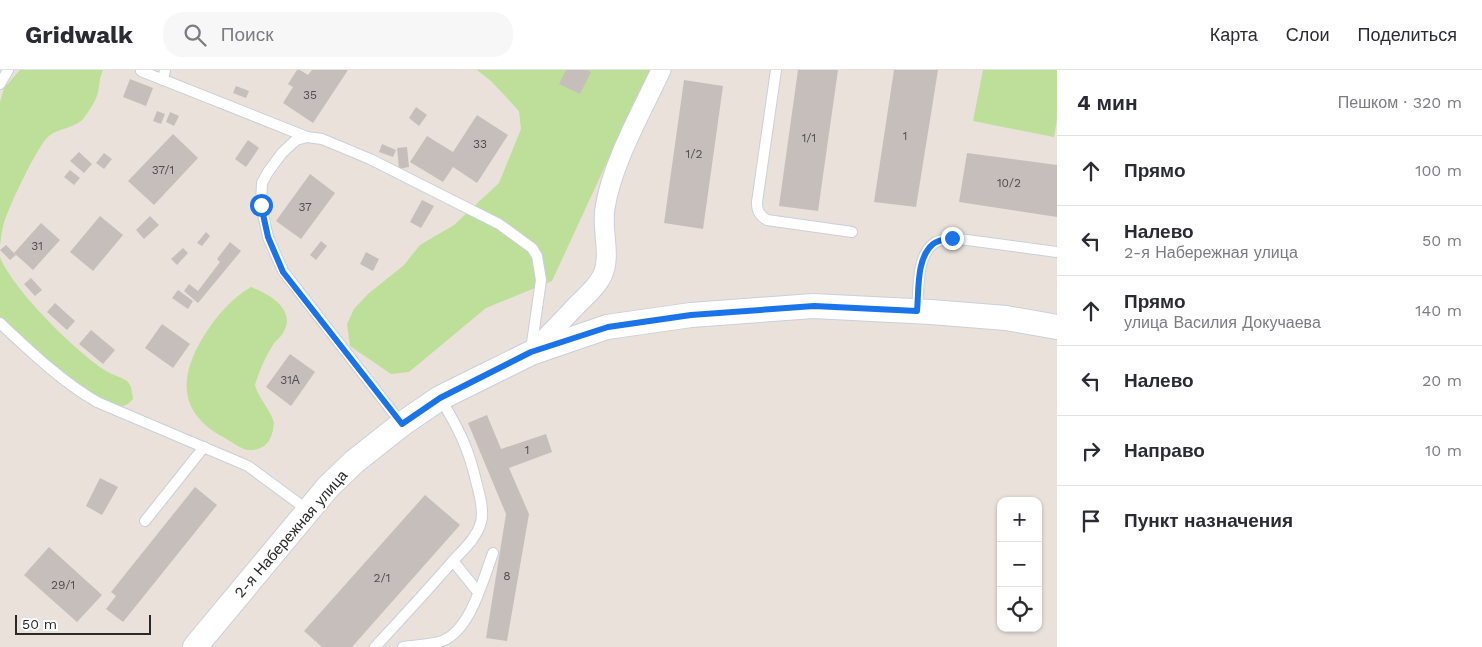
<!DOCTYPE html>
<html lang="ru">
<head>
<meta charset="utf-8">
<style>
  :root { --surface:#fff; --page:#f7f7f7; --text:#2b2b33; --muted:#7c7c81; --line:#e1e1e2 }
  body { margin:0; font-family:"Work Sans",sans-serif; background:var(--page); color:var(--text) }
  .controls { position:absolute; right:15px; bottom:15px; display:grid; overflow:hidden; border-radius:10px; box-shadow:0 1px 4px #0004 }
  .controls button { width:45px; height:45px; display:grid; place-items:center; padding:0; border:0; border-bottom:1px solid var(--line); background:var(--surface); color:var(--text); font:25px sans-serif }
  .scale { position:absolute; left:15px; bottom:12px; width:136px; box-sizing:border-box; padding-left:5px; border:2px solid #292929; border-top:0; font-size:14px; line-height:18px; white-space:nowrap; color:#292929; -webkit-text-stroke:4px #fff; paint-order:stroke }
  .stop { position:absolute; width:15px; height:15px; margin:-11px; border:4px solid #1a73e8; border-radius:50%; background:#fff }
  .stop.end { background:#1a73e8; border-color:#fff; box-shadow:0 1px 5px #0008 }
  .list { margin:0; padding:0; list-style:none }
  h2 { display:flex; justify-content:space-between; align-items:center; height:65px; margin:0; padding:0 20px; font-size:21px }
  h2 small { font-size:16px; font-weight:400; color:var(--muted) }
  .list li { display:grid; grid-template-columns:32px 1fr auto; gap:15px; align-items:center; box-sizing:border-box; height:70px; padding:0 20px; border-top:1px solid var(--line) }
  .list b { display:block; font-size:19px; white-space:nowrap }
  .list p { margin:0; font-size:16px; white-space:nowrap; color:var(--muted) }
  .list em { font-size:16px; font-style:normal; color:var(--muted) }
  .icon { flex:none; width:28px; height:28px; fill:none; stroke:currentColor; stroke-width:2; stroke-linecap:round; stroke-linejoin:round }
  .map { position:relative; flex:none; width:1057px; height:577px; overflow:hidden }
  header { display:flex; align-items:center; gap:30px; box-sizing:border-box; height:70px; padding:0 25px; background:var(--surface); border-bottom:1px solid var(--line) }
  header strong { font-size:24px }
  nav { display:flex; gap:28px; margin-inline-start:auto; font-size:18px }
  .search { width:350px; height:45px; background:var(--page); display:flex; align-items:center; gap:12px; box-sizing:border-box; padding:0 18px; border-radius:20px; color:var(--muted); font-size:19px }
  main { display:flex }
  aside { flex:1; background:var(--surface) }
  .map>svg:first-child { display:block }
  .green { fill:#bedf9a }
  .building { fill:#c6bebb }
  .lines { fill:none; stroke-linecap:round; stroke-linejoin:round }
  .service-casing { stroke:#c9d0da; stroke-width:12 }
  .minor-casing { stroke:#c9d0da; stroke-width:21 }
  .tertiary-casing { stroke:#c9d0da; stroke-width:26 }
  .service { stroke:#fff; stroke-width:10 }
  .minor { stroke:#fff; stroke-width:19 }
  .tertiary { stroke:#fff; stroke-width:24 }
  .route { stroke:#1a73e8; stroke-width:6 }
  .labels { text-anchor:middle; stroke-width:4; stroke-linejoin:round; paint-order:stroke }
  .number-label { font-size:12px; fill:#504e4e }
  .street-label { font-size:15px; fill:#292929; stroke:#fff }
</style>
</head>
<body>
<header>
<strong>Gridwalk</strong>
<div class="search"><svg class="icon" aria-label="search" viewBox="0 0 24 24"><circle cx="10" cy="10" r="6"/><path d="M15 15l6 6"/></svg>Поиск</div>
<nav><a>Карта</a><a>Слои</a><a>Поделиться</a></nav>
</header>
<main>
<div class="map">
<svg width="1057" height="577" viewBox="0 0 1057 577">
  <rect width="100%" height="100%" fill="#eae1db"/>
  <g class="green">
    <path d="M20 0H103C99 9 100 13 98 22 96 31 89 41 83 49 75 58 59 58 49 66 38 74 6 142 3 157 1 164 1 170 0 176V32L4 18Z"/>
    <polygon points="477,0 653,0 607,92 552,211 486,238 409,302 391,304 350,276 347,254 354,239 368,224 404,195 420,175 454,155 499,113 521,59 519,41 491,11"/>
    <polygon points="983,0 1057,0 1057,50 1054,67 973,51"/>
    <path d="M0 187C13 220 76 282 106 301 113 305 121 307 127 311 132 316 132 322 133 329 130 332 128 335 123 336 97 340 24 270 3 252L0 248Z"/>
    <path d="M251 217C270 224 297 240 283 263 280 268 275 271 273 275 265 287 259 302 255 315 258 328 271 340 274 353 274 354 273 358 273 360 270 373 264 380 249 380 242 380 232 372 225 368 181 345 177 311 202 269 215 248 229 230 251 217Z"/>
  </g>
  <g class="building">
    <polygon points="297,0 300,0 308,5 312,0 348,0 313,53 283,33 293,17 288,14"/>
    <polygon points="566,0 587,0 591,2 580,24 559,14"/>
    <polygon points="798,0 838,0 818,141 779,136"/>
    <polygon points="894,0 938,0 916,137 874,132"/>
    <polygon points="130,9 153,18 146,36 123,27"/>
    <polygon points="684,10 723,16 703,159 664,153"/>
    <polygon points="236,16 249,21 246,28 233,23"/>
    <polygon points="416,37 427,45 419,56 409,48"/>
    <polygon points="157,41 165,44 161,54 153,51"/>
    <polygon points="170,42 179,46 174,56 166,52"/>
    <polygon points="477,45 508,65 477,113 453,97 443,112 410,92 427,66 453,82"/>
    <polygon points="173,64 198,88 154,135 128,111"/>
    <polygon points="248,70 259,78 246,97 235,89"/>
    <polygon points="382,74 396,80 393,87 379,82"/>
    <polygon points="407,77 409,97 399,99 397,78"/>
    <polygon points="79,82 92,94 84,103 70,91"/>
    <polygon points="104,83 112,89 104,99 96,93"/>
    <polygon points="967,83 1057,95 1057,147 959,132"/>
    <polygon points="70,100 80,108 74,115 64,107"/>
    <polygon points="310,104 335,123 301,169 276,151"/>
    <polygon points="422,130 434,136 421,158 410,152"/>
    <polygon points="100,146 123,165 93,201 70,182"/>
    <polygon points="150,146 159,155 144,169 136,160"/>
    <polygon points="41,153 60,170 33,200 14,183"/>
    <polygon points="206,162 210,166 202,176 197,173"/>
    <polygon points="321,171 327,176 316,190 310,185"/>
    <polygon points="230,172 241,181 198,233 184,221 189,214 198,221 220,192 217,189"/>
    <polygon points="6,175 16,185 10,190 0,180"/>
    <polygon points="183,178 188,183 177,195 171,189"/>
    <polygon points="366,182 379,189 373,201 360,194"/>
    <polygon points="31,208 42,220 35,226 24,214"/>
    <polygon points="178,220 193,231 188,239 172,228"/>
    <polygon points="55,233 75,251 67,260 47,242"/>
    <polygon points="162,254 190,274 173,298 145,278"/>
    <polygon points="91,260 115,280 103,294 79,274"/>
    <polygon points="290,284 315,302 291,336 266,317"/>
    <polygon points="487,345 501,379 546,364 552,382 509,398 529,444 507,571 486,568 506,444 468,353"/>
    <polygon points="100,408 118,417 102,445 86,436"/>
    <polygon points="195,417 217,435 123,552 106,539 116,526 111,522"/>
    <polygon points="425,425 460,455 352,577 322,577 304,561"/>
    <polygon points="49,477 102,525 77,552 24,505"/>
  </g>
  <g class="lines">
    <defs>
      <g id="service">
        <path d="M776 0 757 132C757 141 759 145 767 150L852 162"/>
        <polyline points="141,1 307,67"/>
        <polyline points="163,10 165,0"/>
        <polyline points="0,14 8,0"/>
        <path d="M917 241C919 221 916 188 933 174 938 170 946 169 952 168L1057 182"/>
        <path d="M0 253C31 282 61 311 97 332L248 396 309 441"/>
        <polyline points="402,354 283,201 268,167 261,135 262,113 268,102 282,83 296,70 307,67 322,69 370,89 499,154 532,178 537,186 541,210 531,280"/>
        <polyline points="145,451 204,377"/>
        <polyline points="453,491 478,522"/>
        <path d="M375 577C401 549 427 521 452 492 462 481 477 468 481 452 484 441 480 426 477 415 469 379 459 359 440 328"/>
        <path d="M403 577C416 575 430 575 442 571 470 561 483 510 493 483"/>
      </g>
      <path id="minor" d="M532 282C547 266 562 251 577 235 586 226 597 217 602 206 612 187 601 159 605 138 612 93 642 41 661 0"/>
      <polyline id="tertiary" points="195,577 328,417 354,392 402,354 440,328 531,283 607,257 691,245 813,236 931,242 1006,248 1057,257"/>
    </defs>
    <use href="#service" class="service-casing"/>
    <use href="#minor" class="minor-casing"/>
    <use href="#tertiary" class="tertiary-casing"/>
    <use href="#service" class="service"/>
    <use href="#minor" class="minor"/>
    <use href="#tertiary" class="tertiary"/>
  </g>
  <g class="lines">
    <path class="route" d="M261 135 268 167 283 202 402 354 440 328 531 282 608 257 691 245 814 236 917 241C919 221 916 188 933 174 938 170 946 169 952 168"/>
  </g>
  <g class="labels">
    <g class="number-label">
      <text x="310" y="29">35</text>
      <text x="905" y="70">1</text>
      <text x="809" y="72">1/1</text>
      <text x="480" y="78">33</text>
      <text x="694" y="88">1/2</text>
      <text x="163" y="104">37/1</text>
      <text x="1009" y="117">10/2</text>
      <text x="305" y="141">37</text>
      <text x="37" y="180">31</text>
      <text x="290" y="314">31А</text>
      <text x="527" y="384">1</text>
      <text x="507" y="510">8</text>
      <text x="382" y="512">2/1</text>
      <text x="63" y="519">29/1</text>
    </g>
    <g class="street-label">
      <text transform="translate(291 464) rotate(-49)" y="5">2-я Набережная улица</text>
    </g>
  </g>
</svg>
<div class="controls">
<button>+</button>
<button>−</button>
<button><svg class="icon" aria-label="locate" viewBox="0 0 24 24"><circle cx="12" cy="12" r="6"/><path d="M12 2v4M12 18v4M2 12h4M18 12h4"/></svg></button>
</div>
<div class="scale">50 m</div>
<div class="stop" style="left:261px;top:135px"></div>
<div class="stop end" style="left:952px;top:168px"></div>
</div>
<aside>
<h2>4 мин<small>Пешком · 320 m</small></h2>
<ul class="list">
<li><svg class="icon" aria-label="ahead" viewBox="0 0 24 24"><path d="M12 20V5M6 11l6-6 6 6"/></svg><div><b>Прямо</b></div><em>100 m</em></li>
<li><svg class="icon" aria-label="left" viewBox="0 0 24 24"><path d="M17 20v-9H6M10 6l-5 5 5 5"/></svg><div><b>Налево</b><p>2-я Набережная улица</p></div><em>50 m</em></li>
<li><svg class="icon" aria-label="ahead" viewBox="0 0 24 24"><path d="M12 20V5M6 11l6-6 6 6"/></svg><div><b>Прямо</b><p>улица Василия Докучаева</p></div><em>140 m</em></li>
<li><svg class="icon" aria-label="left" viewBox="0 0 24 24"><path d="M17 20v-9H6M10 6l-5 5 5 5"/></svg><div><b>Налево</b></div><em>20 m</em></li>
<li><svg class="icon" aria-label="right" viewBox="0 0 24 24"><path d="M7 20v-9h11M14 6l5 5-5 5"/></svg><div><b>Направо</b></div><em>10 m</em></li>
<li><svg class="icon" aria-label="arrive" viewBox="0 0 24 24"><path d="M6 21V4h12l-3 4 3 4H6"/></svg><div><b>Пункт назначения</b></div></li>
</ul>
</aside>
</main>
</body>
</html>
